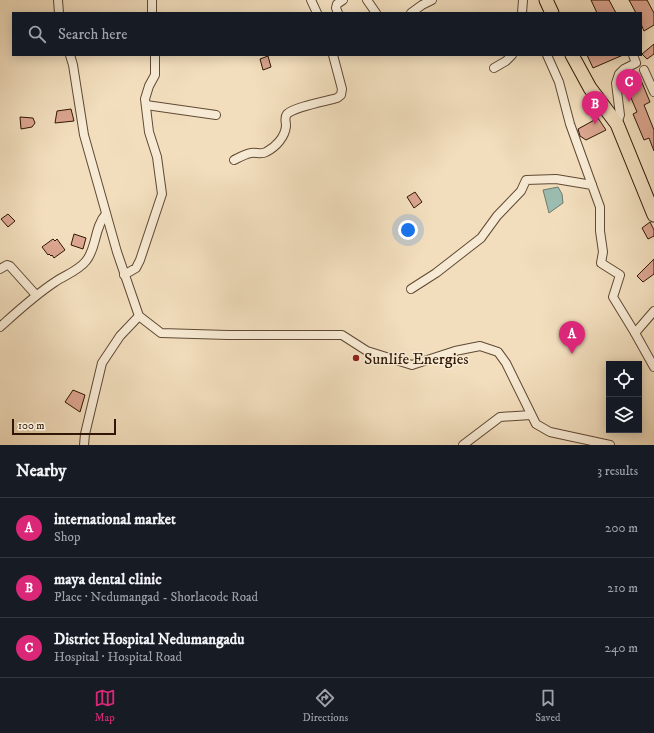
<!DOCTYPE html>
<html lang="en">
<head>
<meta charset="utf-8">
<style>
  :root { --surface:#171b24; --page:#20242c; --text:#f1f3f6; --muted:#9ea1a6; --line:#363941; --accent:#db2777 }
  body { margin:0; font-family:"IM FELL DW Pica",serif; background:var(--page); color:var(--text) }
  .controls { position:absolute; right:12px; bottom:12px; display:grid; overflow:hidden; border-radius:0px; box-shadow:0 2px 10px #0003 }
  .controls button { width:36px; height:36px; display:grid; place-items:center; padding:0; border:0; border-bottom:1px solid var(--line); background:var(--surface); color:var(--text); font:20px sans-serif }
  .scale { position:absolute; left:12px; bottom:10px; width:104px; box-sizing:border-box; padding-left:4px; border:2px solid #301705; border-top:0; font-size:11px; line-height:14px; white-space:nowrap; color:#301705; -webkit-text-stroke:3px #f7ead4; paint-order:stroke }
  .you { position:absolute; left:408px; top:230px; width:14px; height:14px; margin:-10px; border:3px solid #fff; border-radius:50%; background:#1a73e8; box-shadow:0 0 0 6px #1a73e833 }
  .badge { display:grid; place-items:center; width:26px; height:26px; border-radius:50%; background:var(--accent); color:#fff; font-size:13px; font-weight:700 }
  .pin { position:absolute; translate:-50% -33px; filter:drop-shadow(0 1px 2px #0008) }
  .pin::after { content:''; position:absolute; top:21px; width:14px; height:12px; background:inherit; clip-path:polygon(0 0,100% 0,50% 100%) }
  .list { margin:0; padding:0; list-style:none }
  h2 { display:flex; justify-content:space-between; align-items:center; height:52px; margin:0; padding:0 16px; font-size:17px }
  h2 small { font-size:13px; font-weight:400; color:var(--muted) }
  .list li { display:grid; grid-template-columns:26px 1fr auto; gap:12px; align-items:center; box-sizing:border-box; height:60px; padding:0 16px; border-top:1px solid var(--line) }
  .list b { display:block; font-size:15px; white-space:nowrap }
  .list p { margin:0; font-size:13px; white-space:nowrap; color:var(--muted) }
  .list em { font-size:13px; font-style:normal; color:var(--muted) }
  .icon { flex:none; width:22px; height:22px; fill:none; stroke:currentColor; stroke-width:2; stroke-linecap:round; stroke-linejoin:round }
  .map { position:relative; flex:none; width:654px; height:445px; overflow:hidden }
  .search { position:absolute; background:var(--surface); box-shadow:0 2px 10px #0003; left:12px; right:12px; top:12px; height:44px; display:flex; align-items:center; gap:10px; box-sizing:border-box; padding:0 14px; border-radius:0px; color:var(--muted); font-size:15px }
  .sheet { height:232px; background:var(--surface) }
  nav { display:flex; justify-content:space-around; align-items:center; box-sizing:border-box; height:56px; border-top:1px solid var(--line); background:var(--surface); font-size:11px; color:var(--muted) }
  nav a { display:grid; justify-items:center; gap:2px }
  nav .on { color:var(--accent) }
  .map>svg:first-child { display:block }
  .water { fill:#9bbcb0; stroke:#707a6c }
  .building { fill:#dba58f; stroke:#301705 }
  .lines { fill:none; stroke-linecap:round; stroke-linejoin:round }
  .minor-casing { stroke:#604933; stroke-width:10 }
  .primary-casing { stroke:#301705; stroke-width:15 }
  .minor { stroke:#f7ead4; stroke-width:8 }
  .primary { stroke:#f2debd; stroke-width:13 }
  .poi-dot { fill:#8f2418; stroke:#f7ead4; stroke-width:1.5 }
  .labels { text-anchor:middle; stroke-width:3; stroke-linejoin:round; paint-order:stroke }
  .poi-label { font-size:16px; fill:#301705; stroke:#f7ead4; text-anchor:start }
</style>
</head>
<body>
<div class="map">
<svg width="654" height="445" viewBox="0 0 654 445">
  <rect width="100%" height="100%" fill="#f2debd"/>
  <filter id="stains"><feTurbulence type="fractalNoise" baseFrequency=".005" numOctaves="4"/><feColorMatrix values="0 0 0 0 .2 0 0 0 0 .09 0 0 0 0 .02 0 0 0 .5 -.17"/></filter>
  <radialGradient id="worn" r=".72"><stop offset=".6" stop-color="#630" stop-opacity="0"/><stop offset="1" stop-color="#630" stop-opacity=".3"/></radialGradient>
  <polygon class="water" points="558,187 562,194 563,203 549,213 543,190"/>
  <g class="building">
    <polygon points="591,0 609,0 616,13 597,13"/>
    <polygon points="629,0 647,0 654,13 654,25 644,31 641,24 641,13 636,13"/>
    <polygon points="654,44 654,54 647,59 642,54"/>
    <polygon points="587,55 623,55 593,68"/>
    <polygon points="268,56 271,67 263,70 260,59"/>
    <polygon points="638,73 650,102 644,105 654,130 654,151 649,138 644,140 633,114 637,112 623,79"/>
    <polygon points="71,109 74,121 55,123 57,111"/>
    <polygon points="20,117 33,118 35,123 32,127 21,129"/>
    <polygon points="598,118 606,130 586,140 580,136 578,129"/>
    <polygon points="415,192 422,202 414,208 407,197"/>
    <polygon points="8,214 15,221 8,227 1,219"/>
    <polygon points="650,222 654,230 654,236 648,239 642,228"/>
    <polygon points="74,234 86,238 83,249 71,245"/>
    <polygon points="53,239 55,241 57,239 65,250 54,258 52,255 51,256 49,254 48,255 42,247"/>
    <polygon points="654,259 654,274 643,282 637,276"/>
    <polygon points="73,390 85,395 80,412 65,402"/>
  </g>
  <g class="lines">
    <defs>
      <g id="minor">
        <polyline points="58,0 59,13"/>
        <polyline points="152,0 152,13"/>
        <polyline points="311,0 317,13"/>
        <polyline points="367,0 376,13"/>
        <polyline points="338,13 336,8 337,4 343,0"/>
        <polyline points="411,13 422,5 432,0"/>
        <polyline points="522,13 523,0"/>
        <polyline points="70,55 73,65 84,135 117,252 139,316 161,333 228,335 342,335 367,351 412,365 455,351 480,346 498,352 506,363 536,424 550,432 610,445"/>
        <polyline points="547,55 559,82 570,124 592,185"/>
        <polyline points="494,68 506,61 512,55"/>
        <polyline points="644,70 654,92"/>
        <polyline points="146,105 216,115"/>
        <polyline points="617,124 620,115 616,83 619,74 624,69 636,63 633,55"/>
        <path d="M234 160C240 157 245 154 251 153 256 152 261 155 266 152 276 147 285 137 286 126 286 121 284 118 287 114 294 107 327 101 337 98L341 95 342 89 333 55"/>
        <polyline points="0,269 7,265 10,266 36,295"/>
        <polyline points="124,275 136,268 140,260 162,194 157,157 149,132 145,99 149,86 155,75 155,55"/>
        <polyline points="411,289 436,273 481,238 497,216 521,191 526,180 556,179 592,185 600,207 600,231 603,252 601,263 620,275 613,297 635,333"/>
        <polyline points="654,311 635,333 654,367"/>
        <path d="M0 327C18 311 35 295 55 282 65 275 78 271 86 261 97 248 94 227 106 214"/>
        <polyline points="84,445 85,434 102,363 120,336 139,316"/>
        <polyline points="463,445 500,417 531,415"/>
      </g>
      <g id="primary">
        <polyline points="546,0 552,13"/>
        <polyline points="572,55 590,88 617,124 654,215"/>
      </g>
    </defs>
    <use href="#minor" class="minor-casing"/>
    <use href="#primary" class="primary-casing"/>
    <use href="#minor" class="minor"/>
    <use href="#primary" class="primary"/>
  </g>
  <circle class="poi-dot" cx="356" cy="358" r="4"/>
  <g class="labels">
    <g class="poi-label">
      <text x="364" y="364">Sunlife Energies</text>
    </g>
  </g>
  <rect width="100%" height="100%" filter="url(#stains)"/>
  <rect width="100%" height="100%" fill="url(#worn)"/>
</svg>
<div class="controls">
<button><svg class="icon" aria-label="locate" viewBox="0 0 24 24"><circle cx="12" cy="12" r="6"/><path d="M12 2v4M12 18v4M2 12h4M18 12h4"/></svg></button>
<button><svg class="icon" aria-label="layers" viewBox="0 0 24 24"><path d="M12 4l9 5-9 5-9-5zM3 14l9 5 9-5"/></svg></button>
</div>
<div class="scale">100 m</div>
<div class="you"></div>
<div class="pin badge" style="left:572px;top:354px">A</div>
<div class="pin badge" style="left:595px;top:124px">B</div>
<div class="pin badge" style="left:629px;top:102px">C</div>
<div class="search"><svg class="icon" aria-label="search" viewBox="0 0 24 24"><circle cx="10" cy="10" r="6"/><path d="M15 15l6 6"/></svg>Search here</div>
</div>
<section class="sheet">
<h2>Nearby<small>3 results</small></h2>
<ul class="list">
<li><span class="badge">A</span><div><b>international market</b><p>Shop</p></div><em>200 m</em></li>
<li><span class="badge">B</span><div><b>maya dental clinic</b><p>Place · Nedumangad - Shorlacode Road</p></div><em>210 m</em></li>
<li><span class="badge">C</span><div><b>District Hospital Nedumangadu</b><p>Hospital · Hospital Road</p></div><em>240 m</em></li>
</ul>
</section>
<nav>
<a class="on"><svg class="icon" aria-label="map" viewBox="0 0 24 24"><path d="M3 6l6-2 6 2 6-2v14l-6 2-6-2-6 2zM9 4v14M15 6v14"/></svg>Map</a>
<a><svg class="icon" aria-label="directions" viewBox="0 0 24 24"><path d="M12 3l9 9-9 9-9-9zM9 14v-3h6M13 9l2 2-2 2"/></svg>Directions</a>
<a><svg class="icon" aria-label="saved" viewBox="0 0 24 24"><path d="M7 4h10v16l-5-4-5 4z"/></svg>Saved</a>
</nav>
</body>
</html>
